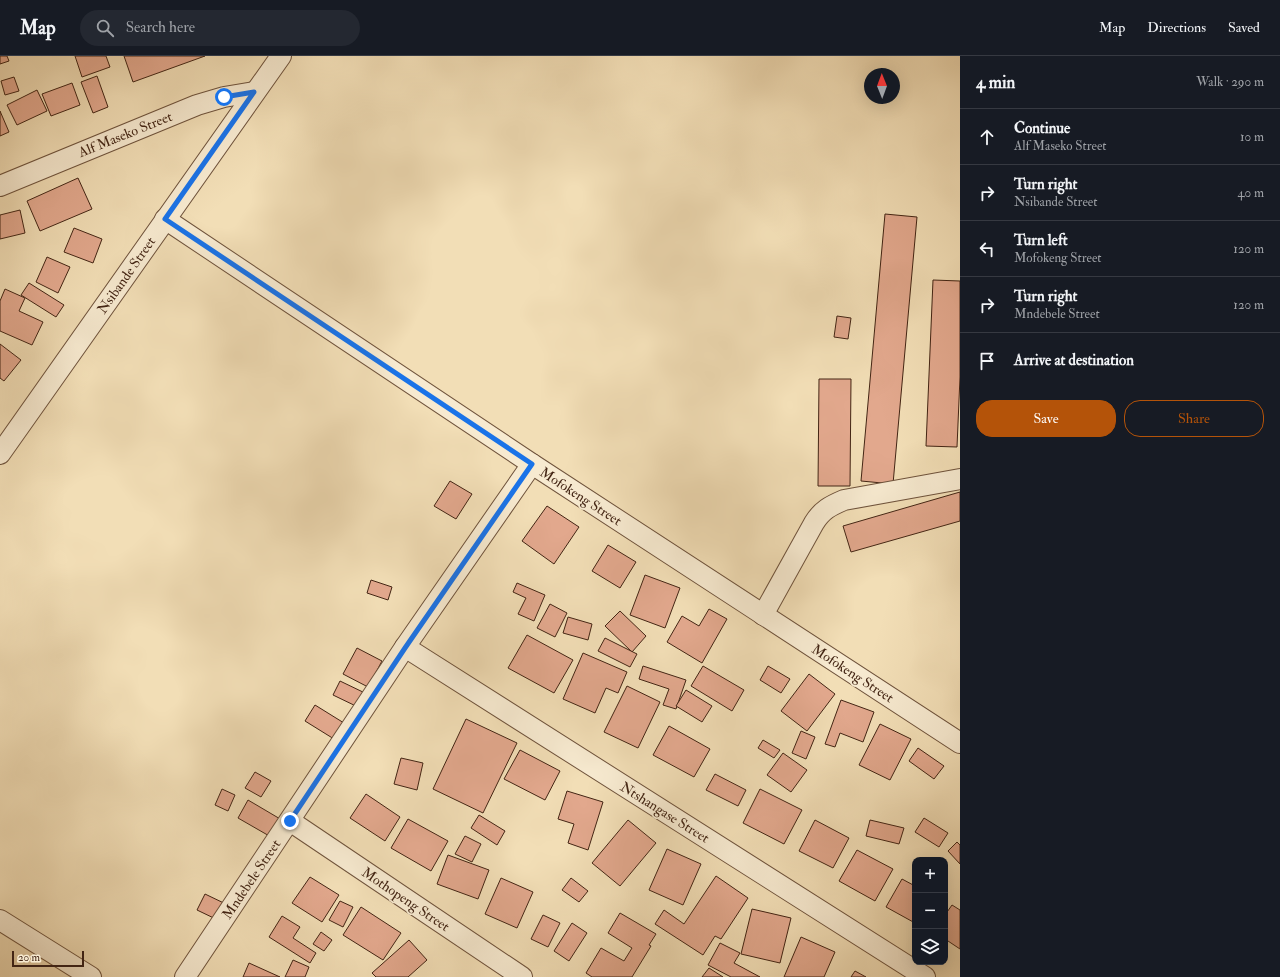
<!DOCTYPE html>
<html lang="en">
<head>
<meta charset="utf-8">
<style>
  :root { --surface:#171b24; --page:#242831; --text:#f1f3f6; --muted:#9ea1a6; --line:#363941; --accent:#b45309 }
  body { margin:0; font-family:"IM FELL Double Pica",serif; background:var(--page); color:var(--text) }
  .controls { position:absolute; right:12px; bottom:12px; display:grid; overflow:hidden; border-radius:8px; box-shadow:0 4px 16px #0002 }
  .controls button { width:36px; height:36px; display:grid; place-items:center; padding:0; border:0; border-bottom:1px solid var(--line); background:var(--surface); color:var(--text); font:20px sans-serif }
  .compass { position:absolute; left:864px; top:12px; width:36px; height:36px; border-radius:50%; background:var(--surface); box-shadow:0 4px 16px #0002; rotate:359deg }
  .scale { position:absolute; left:12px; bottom:10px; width:72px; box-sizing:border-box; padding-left:4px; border:2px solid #432514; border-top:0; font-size:11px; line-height:14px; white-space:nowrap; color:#432514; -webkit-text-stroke:3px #f7ead0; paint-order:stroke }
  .stop { position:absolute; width:12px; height:12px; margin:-9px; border:3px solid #1a73e8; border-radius:50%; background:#fff }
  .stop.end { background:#1a73e8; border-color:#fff; box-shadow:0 1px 4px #0008 }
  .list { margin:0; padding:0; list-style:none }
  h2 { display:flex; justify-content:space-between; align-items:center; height:52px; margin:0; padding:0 16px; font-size:17px }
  h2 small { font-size:13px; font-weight:400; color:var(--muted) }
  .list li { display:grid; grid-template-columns:26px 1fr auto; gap:12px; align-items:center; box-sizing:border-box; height:56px; padding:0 16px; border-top:1px solid var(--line) }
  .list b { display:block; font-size:15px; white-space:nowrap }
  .list p { margin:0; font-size:13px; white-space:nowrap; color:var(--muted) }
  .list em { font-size:13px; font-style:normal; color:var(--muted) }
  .actions { display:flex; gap:8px; padding:12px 16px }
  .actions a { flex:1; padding:9px 0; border:1px solid var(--accent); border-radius:16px; text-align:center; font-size:14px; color:var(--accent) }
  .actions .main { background:var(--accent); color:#fff }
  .icon { flex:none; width:22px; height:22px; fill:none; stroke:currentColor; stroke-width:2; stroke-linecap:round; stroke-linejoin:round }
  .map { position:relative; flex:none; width:960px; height:921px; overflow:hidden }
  header { display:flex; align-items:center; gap:24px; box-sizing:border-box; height:56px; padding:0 20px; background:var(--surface); border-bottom:1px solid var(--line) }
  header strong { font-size:19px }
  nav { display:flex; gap:22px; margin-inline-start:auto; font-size:14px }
  .search { width:280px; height:36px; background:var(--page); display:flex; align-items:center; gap:10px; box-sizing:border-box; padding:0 14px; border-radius:22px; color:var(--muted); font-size:15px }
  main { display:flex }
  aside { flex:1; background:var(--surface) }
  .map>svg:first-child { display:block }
  .building { fill:#e2a88d; stroke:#432514 }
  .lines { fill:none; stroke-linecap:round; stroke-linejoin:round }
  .street-casing { stroke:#6f533c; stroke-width:22 }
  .street { stroke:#f7ead0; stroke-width:20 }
  .route { stroke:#1a73e8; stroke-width:5 }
  .labels { text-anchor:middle; stroke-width:3.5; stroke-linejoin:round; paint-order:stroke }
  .street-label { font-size:14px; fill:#432514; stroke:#f7ead0 }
</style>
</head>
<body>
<header>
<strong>Map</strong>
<div class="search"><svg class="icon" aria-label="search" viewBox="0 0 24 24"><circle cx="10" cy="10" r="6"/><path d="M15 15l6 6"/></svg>Search here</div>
<nav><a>Map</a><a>Directions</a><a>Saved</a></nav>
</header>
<main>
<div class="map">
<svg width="960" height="921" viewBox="0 0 960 921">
  <rect width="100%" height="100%" fill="#f2deb6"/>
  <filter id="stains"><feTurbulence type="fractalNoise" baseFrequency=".005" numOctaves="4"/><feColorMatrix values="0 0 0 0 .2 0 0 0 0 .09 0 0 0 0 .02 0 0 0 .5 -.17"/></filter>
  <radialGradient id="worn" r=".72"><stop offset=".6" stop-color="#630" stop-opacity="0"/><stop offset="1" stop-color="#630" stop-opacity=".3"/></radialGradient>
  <g class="building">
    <polygon points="0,0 7,0 9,5 0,8"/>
    <polygon points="75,0 106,0 110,11 82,21"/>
    <polygon points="124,0 205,0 133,26"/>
    <polygon points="97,20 108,51 93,57 81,26"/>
    <polygon points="14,21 19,35 5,39 1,25"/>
    <polygon points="72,27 80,49 51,60 42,38"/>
    <polygon points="37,34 47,55 17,69 7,49"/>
    <polygon points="0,55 9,76 0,80"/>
    <polygon points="78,122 92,153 40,175 27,145"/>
    <polygon points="20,154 25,177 0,183 0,159"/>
    <polygon points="885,158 917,161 893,428 861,425"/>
    <polygon points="74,172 102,183 93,207 64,196"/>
    <polygon points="47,201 70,211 58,237 36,226"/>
    <polygon points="933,224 960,225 960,321 957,391 926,390"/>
    <polygon points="29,227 64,249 56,261 21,239"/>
    <polygon points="5,233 25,242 19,255 43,266 32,289 0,275 0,245"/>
    <polygon points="837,260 851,262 848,283 834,281"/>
    <polygon points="0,288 21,304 4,325 0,322"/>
    <polygon points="819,323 851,323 850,430 818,430"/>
    <polygon points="450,425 472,438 456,463 434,450"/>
    <polygon points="960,436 960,465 851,496 843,470"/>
    <polygon points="547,450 579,471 554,508 522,485"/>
    <polygon points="608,489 636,506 620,532 592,515"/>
    <polygon points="645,519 680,532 665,572 630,559"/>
    <polygon points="371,524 392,531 388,544 367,537"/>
    <polygon points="517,527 545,539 534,565 518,558 526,542 513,536"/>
    <polygon points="550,548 567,557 555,581 537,572"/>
    <polygon points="709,553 727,563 702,607 667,586 682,560 699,570"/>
    <polygon points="620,555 646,580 632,596 605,570"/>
    <polygon points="568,561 592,568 588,584 563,577"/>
    <polygon points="527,579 573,604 554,637 508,612"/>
    <polygon points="605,582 637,598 630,611 598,595"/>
    <polygon points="357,592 382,605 368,631 343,618"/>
    <polygon points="583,597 627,616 618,637 606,632 595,657 563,643"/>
    <polygon points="643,610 686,624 676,653 663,649 669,633 639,623"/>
    <polygon points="703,610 744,634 732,655 691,630"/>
    <polygon points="768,610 790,623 781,637 760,624"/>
    <polygon points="809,618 835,638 807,675 781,655"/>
    <polygon points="340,625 367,638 360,652 333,639"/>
    <polygon points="627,630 660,646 638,692 604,676"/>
    <polygon points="686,634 712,650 702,666 676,650"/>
    <polygon points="841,644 874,656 863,686 840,677 835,691 825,688"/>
    <polygon points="315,649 344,667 334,683 305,665"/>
    <polygon points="466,663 517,687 483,757 433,733"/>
    <polygon points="880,668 911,683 890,724 859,709"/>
    <polygon points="669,670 710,693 694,721 653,699"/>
    <polygon points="801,675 815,681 806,703 792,697"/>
    <polygon points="763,684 780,694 774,702 758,692"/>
    <polygon points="918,692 944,710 934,723 909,705"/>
    <polygon points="520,694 560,715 545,744 504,723"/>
    <polygon points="783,697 807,714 791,736 767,719"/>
    <polygon points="401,702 423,707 417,734 394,728"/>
    <polygon points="255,716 271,725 261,741 245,732"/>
    <polygon points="715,718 746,734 738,750 706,734"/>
    <polygon points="222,733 235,739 228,755 215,749"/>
    <polygon points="760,733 802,754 784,788 743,767"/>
    <polygon points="567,735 603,746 588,794 568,787 574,768 558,763"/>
    <polygon points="366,738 400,761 385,785 350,762"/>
    <polygon points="248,744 287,767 278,785 238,762"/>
    <polygon points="479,759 505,775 497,789 471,772"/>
    <polygon points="924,762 948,777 939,791 915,776"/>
    <polygon points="408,763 448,785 431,815 391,792"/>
    <polygon points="628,764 656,787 620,830 592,807"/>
    <polygon points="815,764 849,782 833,812 799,795"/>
    <polygon points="870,764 904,772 899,788 866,780"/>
    <polygon points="465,780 481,788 472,806 455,798"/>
    <polygon points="957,786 960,789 960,808 948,795"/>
    <polygon points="667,793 701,808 683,849 649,834"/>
    <polygon points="857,794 893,813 875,845 839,825"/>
    <polygon points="448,799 489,814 478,843 437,828"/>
    <polygon points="716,820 748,842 721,883 715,880 703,899 655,868 664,854 684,868"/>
    <polygon points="310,821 339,839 322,866 292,847"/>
    <polygon points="501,822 533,836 517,872 485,858"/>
    <polygon points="571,822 588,835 579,846 562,834"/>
    <polygon points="902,823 915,830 915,867 886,851"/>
    <polygon points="205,838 230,850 222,866 197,854"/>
    <polygon points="340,845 353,851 343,871 329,864"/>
    <polygon points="952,849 960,854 960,893 945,883 945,859"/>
    <polygon points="361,851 401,877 383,904 343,879"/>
    <polygon points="752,853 791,862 780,907 741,898"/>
    <polygon points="620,857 656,878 649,889 651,890 632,921 592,921 586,917 601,892 624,905 632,892 608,877"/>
    <polygon points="543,859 560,867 548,891 531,883"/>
    <polygon points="282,860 300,871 293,882 316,897 310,907 269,881"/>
    <polygon points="572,867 587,877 569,905 554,895"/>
    <polygon points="321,876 332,884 324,895 313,888"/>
    <polygon points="801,881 835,896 824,921 784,921"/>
    <polygon points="409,884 427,904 408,921 376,921 372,917"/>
    <polygon points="720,887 740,897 734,907 760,921 731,921 708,909"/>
    <polygon points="293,904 309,911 305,921 285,921"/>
    <polygon points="249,907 280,921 243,921"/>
    <polygon points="709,912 723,921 702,921"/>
    <polygon points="855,915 866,921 851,921"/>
  </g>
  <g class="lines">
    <defs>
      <g id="street">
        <polyline points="0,130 197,49 224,41 254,36"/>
        <polyline points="165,163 532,408 960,687"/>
        <polyline points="0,398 281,0"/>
        <path d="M763 559 814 467C822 454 830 450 844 444L960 423"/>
        <polyline points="405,591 925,921"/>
        <polyline points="290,765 522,921"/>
        <polyline points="0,864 91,921"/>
        <polyline points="185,921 405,591 532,408"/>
      </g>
    </defs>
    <use href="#street" class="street-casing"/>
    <use href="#street" class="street"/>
  </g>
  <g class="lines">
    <polyline class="route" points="224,41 254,36 165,163 532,408 405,592 290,765"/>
  </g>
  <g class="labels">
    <g class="street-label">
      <text transform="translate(125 78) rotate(-22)" y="5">Alf Maseko Street</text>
      <text transform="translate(126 219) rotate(-55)" y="5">Nsibande Street</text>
      <text transform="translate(581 440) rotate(33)" y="5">Mofokeng Street</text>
      <text transform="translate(853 617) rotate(33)" y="5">Mofokeng Street</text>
      <text transform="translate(665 756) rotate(32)" y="5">Ntshangase Street</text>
      <text transform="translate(251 823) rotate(-56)" y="5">Mndebele Street</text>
      <text transform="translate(406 843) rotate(34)" y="5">Mothopeng Street</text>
    </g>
  </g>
  <rect width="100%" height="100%" filter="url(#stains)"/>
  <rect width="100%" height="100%" fill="url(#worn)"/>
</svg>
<div class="controls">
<button>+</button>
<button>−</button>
<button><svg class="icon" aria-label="layers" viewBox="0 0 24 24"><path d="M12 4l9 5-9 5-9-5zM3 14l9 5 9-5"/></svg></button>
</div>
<svg class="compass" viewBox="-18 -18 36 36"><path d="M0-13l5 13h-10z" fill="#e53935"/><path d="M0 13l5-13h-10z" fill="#9ea1a6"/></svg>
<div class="scale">20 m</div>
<div class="stop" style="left:224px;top:41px"></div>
<div class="stop end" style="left:290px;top:765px"></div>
</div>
<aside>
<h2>4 min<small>Walk · 290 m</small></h2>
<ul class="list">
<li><svg class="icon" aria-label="ahead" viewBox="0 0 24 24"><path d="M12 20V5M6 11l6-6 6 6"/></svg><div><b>Continue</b><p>Alf Maseko Street</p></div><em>10 m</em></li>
<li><svg class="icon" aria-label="right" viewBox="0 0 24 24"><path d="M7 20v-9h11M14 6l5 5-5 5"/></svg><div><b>Turn right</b><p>Nsibande Street</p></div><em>40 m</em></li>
<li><svg class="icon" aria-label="left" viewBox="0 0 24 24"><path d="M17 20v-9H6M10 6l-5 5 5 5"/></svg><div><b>Turn left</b><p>Mofokeng Street</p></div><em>120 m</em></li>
<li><svg class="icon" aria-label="right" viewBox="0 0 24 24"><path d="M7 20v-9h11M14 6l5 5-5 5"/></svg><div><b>Turn right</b><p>Mndebele Street</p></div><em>120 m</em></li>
<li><svg class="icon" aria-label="arrive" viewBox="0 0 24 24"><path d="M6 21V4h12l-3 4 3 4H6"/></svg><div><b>Arrive at destination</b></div></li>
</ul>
<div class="actions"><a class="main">Save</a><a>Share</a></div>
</aside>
</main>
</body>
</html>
